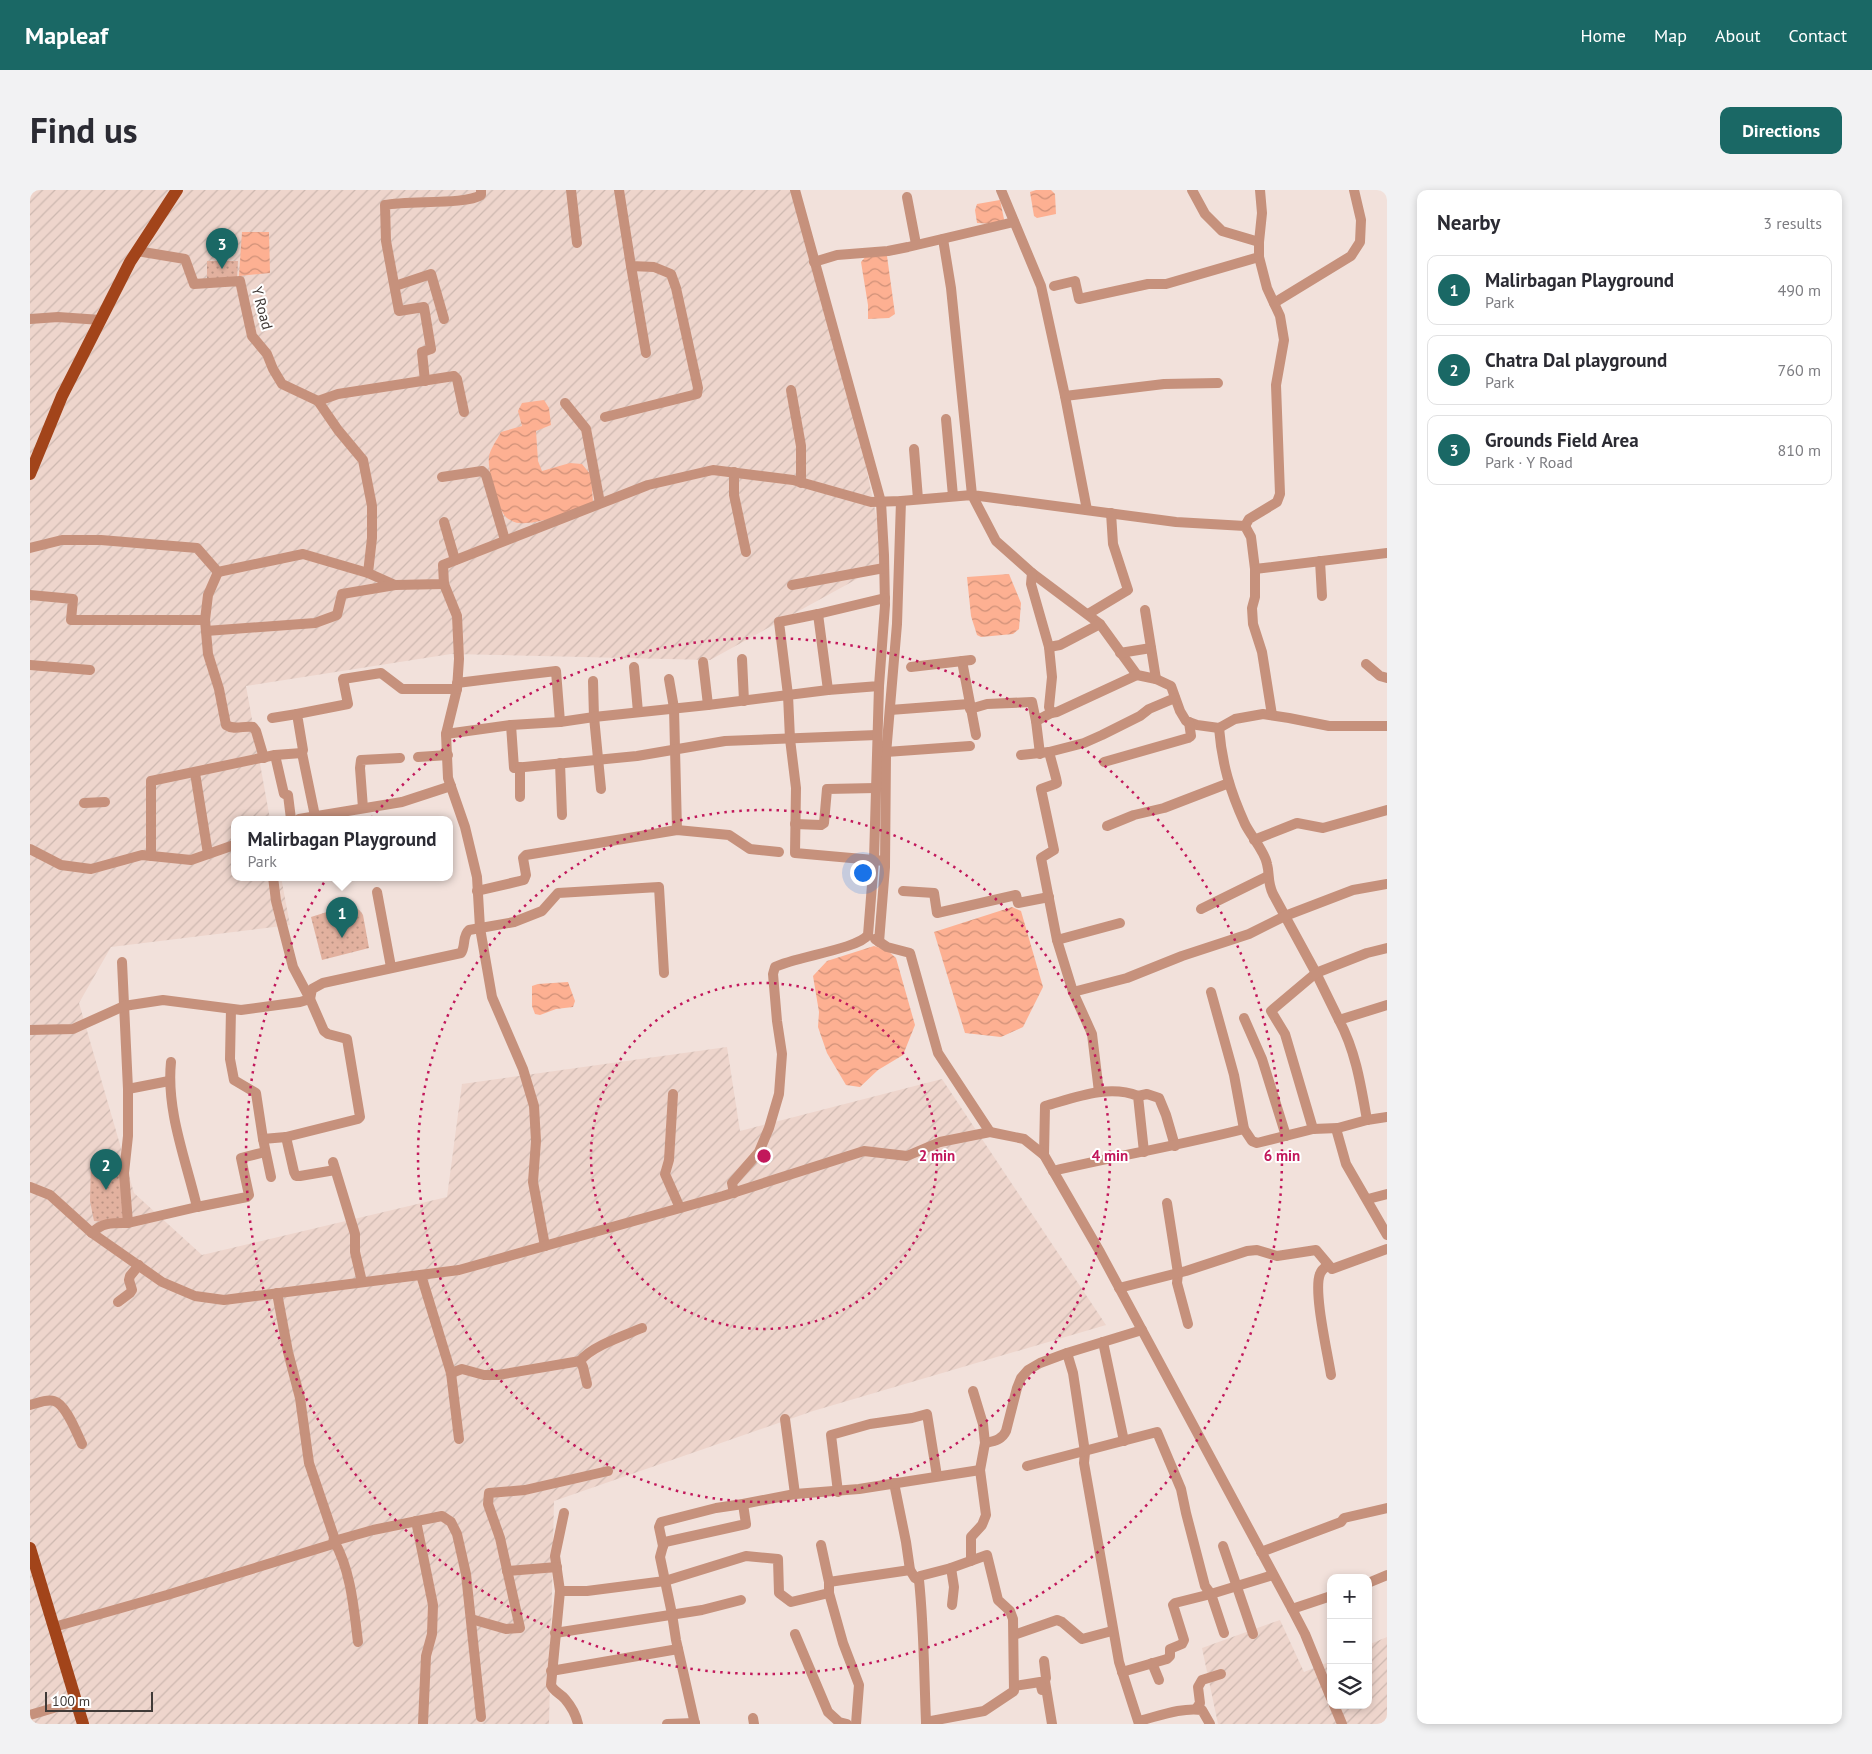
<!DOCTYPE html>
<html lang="en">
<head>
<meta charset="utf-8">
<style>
  :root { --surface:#fff; --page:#f2f2f3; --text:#2b2b33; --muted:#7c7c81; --line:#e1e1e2; --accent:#1a6865 }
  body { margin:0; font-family:"PT Sans",sans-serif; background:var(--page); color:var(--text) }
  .controls { position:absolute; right:15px; bottom:15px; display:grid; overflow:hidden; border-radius:10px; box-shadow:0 2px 8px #0003 }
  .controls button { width:45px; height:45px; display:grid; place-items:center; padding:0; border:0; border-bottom:1px solid var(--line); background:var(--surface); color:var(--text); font:25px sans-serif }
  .scale { position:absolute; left:15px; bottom:12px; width:108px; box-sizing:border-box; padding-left:5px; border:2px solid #403a37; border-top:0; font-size:14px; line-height:18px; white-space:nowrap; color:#403a37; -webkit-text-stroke:4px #fff; paint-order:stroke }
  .you { position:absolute; left:832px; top:682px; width:18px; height:18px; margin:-12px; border:4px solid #fff; border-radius:50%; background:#1a73e8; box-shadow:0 0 0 8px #1a73e833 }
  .badge { display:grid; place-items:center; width:32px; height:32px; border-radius:50%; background:var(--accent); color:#fff; font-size:16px; font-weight:700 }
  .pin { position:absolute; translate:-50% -41px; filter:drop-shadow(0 1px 2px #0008) }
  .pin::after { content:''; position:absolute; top:26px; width:18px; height:15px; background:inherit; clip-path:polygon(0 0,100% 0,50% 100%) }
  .popup { position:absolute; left:201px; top:626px; width:222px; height:65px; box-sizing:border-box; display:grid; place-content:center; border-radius:10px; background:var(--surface); filter:drop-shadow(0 1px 4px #0005); font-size:16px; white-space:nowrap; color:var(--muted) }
  .popup b { font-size:19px; color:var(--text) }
  .popup::after { content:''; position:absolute; left:50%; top:100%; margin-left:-10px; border:10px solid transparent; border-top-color:var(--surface) }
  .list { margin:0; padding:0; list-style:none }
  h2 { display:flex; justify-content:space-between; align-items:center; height:65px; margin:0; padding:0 20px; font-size:21px }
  h2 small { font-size:16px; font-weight:400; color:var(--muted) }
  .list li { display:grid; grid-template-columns:32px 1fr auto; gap:15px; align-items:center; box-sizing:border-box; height:70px; margin:0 10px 10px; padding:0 10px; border:1px solid var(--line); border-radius:10px }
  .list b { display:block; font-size:19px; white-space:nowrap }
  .list p { margin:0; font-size:16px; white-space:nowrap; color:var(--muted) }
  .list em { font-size:16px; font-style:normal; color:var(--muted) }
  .icon { flex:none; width:28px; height:28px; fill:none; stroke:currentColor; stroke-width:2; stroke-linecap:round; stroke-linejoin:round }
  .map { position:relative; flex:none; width:1357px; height:1534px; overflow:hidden; border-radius:10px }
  header { display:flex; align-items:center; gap:30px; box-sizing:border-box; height:70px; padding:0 25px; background:var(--accent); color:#fff }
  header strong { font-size:24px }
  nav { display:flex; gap:28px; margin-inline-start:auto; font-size:18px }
  .intro { display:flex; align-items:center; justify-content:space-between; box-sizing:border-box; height:120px; padding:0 30px }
  h1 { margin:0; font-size:35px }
  .button { padding:12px 22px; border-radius:10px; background:var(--accent); color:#fff; font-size:18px; font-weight:700 }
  main { display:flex; gap:30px; padding:0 30px }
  aside { flex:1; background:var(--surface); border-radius:10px; box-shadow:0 2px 8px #0003 }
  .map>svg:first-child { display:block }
  .industrial { fill:url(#industrial-furrows) }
  .park { fill:url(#park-dots) }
  .water { fill:url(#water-waves) }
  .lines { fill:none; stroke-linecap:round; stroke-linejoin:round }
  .minor { stroke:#c6917c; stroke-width:10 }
  .major { stroke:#a2441a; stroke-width:12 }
  .ring { fill:none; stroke:#c2185b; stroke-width:2.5; stroke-dasharray:2.5 5 }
  .labels { text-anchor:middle; stroke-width:4; stroke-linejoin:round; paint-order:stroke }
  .street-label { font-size:15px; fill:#403a37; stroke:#fff }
  .centre { fill:#c2185b; stroke:#fff; stroke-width:2.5 }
  .ring-label { font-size:15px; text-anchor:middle; font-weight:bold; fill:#c2185b; stroke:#fff; stroke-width:4; stroke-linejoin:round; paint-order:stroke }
</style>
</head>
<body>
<header>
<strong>Mapleaf</strong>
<nav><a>Home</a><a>Map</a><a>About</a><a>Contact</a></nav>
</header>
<div class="intro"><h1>Find us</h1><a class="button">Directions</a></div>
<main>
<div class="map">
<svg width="1357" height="1534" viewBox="0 0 1357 1534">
  <defs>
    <pattern id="industrial-furrows" width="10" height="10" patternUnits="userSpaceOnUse" patternTransform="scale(1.25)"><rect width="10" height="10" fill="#eed5cc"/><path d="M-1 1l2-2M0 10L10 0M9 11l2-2" fill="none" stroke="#cdb8b0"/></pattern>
    <pattern id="park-dots" width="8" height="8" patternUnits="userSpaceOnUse" patternTransform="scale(1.25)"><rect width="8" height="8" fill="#e2b19f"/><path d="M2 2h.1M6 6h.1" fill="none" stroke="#b99182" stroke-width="1.8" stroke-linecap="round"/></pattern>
    <pattern id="water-waves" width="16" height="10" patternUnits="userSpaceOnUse" patternTransform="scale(1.25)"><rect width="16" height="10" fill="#fdb092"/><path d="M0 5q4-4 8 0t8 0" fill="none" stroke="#ce9078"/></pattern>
  </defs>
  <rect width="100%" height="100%" fill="#f2e1db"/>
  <g class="industrial">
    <polygon points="0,0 767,0 806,132 856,373 680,470 421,464 216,496 240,629 204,629 204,687 251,687 260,735 81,757 49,813 104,1003 172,1065 417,1007 432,894 697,857 710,941 912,889 1076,1135 783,1221 524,1311 519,1534 0,1534"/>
    <polygon points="1250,1430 1274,1482 1301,1471 1301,1515 1338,1515 1338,1455 1357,1447 1357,1534 1188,1534 1172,1458"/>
  </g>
  <g class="park">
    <polygon points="177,71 208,71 207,88 177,90"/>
    <path d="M316 716C324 716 328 717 333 725L339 758 292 770 281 727Z"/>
    <polygon points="61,971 92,972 94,1033 64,1031 60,1011"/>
  </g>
  <g class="water">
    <polygon points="1006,0 1021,0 1025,4 1026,24 1007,28 1004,26 1000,2"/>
    <polygon points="970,10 974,29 973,32 963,34 947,33 945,20 947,14"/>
    <polygon points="212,42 239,42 240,83 209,86"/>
    <polygon points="837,65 857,66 865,124 859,128 838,129 838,115 831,72"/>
    <path d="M514 210 519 218 521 235 506 241 508 271 512 281 540 273 552 274 561 285 563 312C548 321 507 335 489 333 485 333 477 329 475 326 468 318 457 278 459 267 460 259 467 250 471 242L492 236 488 221 492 213Z"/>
    <polygon points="979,384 991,413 989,439 983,444 951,447 947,445 941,426 937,387"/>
    <polygon points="982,717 991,721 1013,797 993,837 971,847 935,843 904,742"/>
    <polygon points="844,756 857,760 866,768 885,835 873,865 848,880 830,897 816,895 797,863 788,837 789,822 783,786 797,771"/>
    <polygon points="538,792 545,811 543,817 526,819 510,825 505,824 502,816 502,796 508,794"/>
  </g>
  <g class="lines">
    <g class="minor">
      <polyline points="541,0 547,53"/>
      <polyline points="765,0 851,312 854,365 855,415 849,496 798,500"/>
      <polyline points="971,0 1011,96 1035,206 1057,320"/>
      <polyline points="1162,0 1175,24 1192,41 1229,52"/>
      <polyline points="877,7 886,54"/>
      <polyline points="913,49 921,98 942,305 1146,332 1215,336 1221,347 1225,379 1357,363"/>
      <polyline points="107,61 155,69 164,94 210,91 222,146 237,164 243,179 252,194 288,211 308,240 333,270 342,316 342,348 338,383"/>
      <polyline points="784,72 807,65 858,61 878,57 984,32"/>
      <polyline points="601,76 616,163"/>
      <polyline points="365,96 401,84 414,129"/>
      <polyline points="1024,96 1045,91 1049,109 1118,94 1136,94 1229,67"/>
      <polyline points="1244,113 1321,66 1330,52 1331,30 1324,0"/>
      <polyline points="0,129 28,127 71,130"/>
      <path d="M395 191 392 162 401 159 394 117 369 121 356 51 355 15C378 10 436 15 451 5V0"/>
      <polyline points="761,200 771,256 771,293"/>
      <polyline points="1035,206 1134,194 1188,193"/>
      <polyline points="288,211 308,204 424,186 427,189 434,222"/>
      <polyline points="535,213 556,239 570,313"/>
      <polyline points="575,227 667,204 668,198 646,98 641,84 624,77 601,76 589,0"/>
      <polyline points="916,229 923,306"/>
      <polyline points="884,259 888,309"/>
      <polyline points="704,282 704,305 716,362"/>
      <polyline points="412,287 452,281 456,285 475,350"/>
      <polyline points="414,332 425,370"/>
      <polyline points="1215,336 1219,329 1247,312 1250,304 1246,195 1254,150 1250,126 1237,98 1229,67 1229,52 1232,23 1230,0"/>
      <polyline points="0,358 32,350 71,350 167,358 188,382 273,364 338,383 365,395 414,394 413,375 618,295 683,280 763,290 841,312 871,311 942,305 966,351 1002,383 1070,434 1107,485 1126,489 1141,496 1150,521 1156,531 1167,535 1189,538 1205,529 1233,524 1259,528 1299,536 1357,536"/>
      <polyline points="1290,371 1292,406"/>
      <polyline points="1225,379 1225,407 1222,418 1223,434 1232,462 1242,525"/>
      <path d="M188 382 178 405 175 430 178 464 189 499 196 535C205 541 214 535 223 537L226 541 234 568"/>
      <polyline points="1002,383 1001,394 1019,457 1022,487 1019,517 1021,523 1027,522 1107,485"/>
      <polyline points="414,394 427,426 429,469 427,499 416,544 418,588 435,637 447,687 450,738 462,807 493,879 504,916 506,951 503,992 515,1056"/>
      <polyline points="762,395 854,378"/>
      <polyline points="0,405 43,409 41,430 175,430"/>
      <polyline points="1115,420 1126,489"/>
      <polyline points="788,424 855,408"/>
      <polyline points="1058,424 1098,400 1083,354 1081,323"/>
      <polyline points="176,441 285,433 307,425 312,404 365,395"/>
      <polyline points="1019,457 1030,455 1070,434"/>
      <polyline points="1090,463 1121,458"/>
      <polyline points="712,469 714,511"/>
      <polyline points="932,471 946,545"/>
      <polyline points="673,472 678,515"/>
      <polyline points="1336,474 1350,486 1357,488"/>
      <polyline points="0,475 60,480"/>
      <polyline points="604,477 608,522"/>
      <polyline points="881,477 941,470"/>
      <polyline points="639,489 644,518 647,640"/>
      <polyline points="563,491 564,527 571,599"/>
      <polyline points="427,493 526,481 530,532"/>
      <polyline points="940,519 957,514 1002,512 1006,531 1021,523"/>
      <polyline points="860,520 939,514"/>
      <polyline points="242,528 267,524"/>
      <polyline points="1006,531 1010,564"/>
      <polyline points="481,535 484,578 607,566 695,551 847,545"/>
      <path d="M1189 538C1192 574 1200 601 1215 634 1221 646 1235 662 1237 674 1240 685 1237 691 1243 704L1286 783 1309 830"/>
      <polyline points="416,544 481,535 530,532 564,527 678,515 798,500 788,424 749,432 758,505 760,549 766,598 765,663 855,671"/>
      <polyline points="856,562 940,556"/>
      <polyline points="1019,562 1054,553 1072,545 1110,526 1119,519 1145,508"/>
      <polyline points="245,565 254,604 258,605 261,629"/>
      <polyline points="991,565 1019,562 1026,588 1027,593 1025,594 1011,599 1024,660 1011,668 1027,750 1043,802 1062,844 1069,902"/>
      <polyline points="388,567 418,565"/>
      <polyline points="1074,572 1158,548 1161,546 1159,532"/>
      <polyline points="530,573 532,625"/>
      <polyline points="490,577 490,607"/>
      <polyline points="165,583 178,664"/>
      <polyline points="54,613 75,612"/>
      <polyline points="333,618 330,578 331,570 370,568"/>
      <polyline points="285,626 272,563 273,560 267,524 318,514 313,489 351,483 372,499 427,499"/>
      <polyline points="269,629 372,612 421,596"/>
      <polyline points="765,634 791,635 794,633 797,599 846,598"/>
      <polyline points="1077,636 1104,625 1134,618 1199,593"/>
      <polyline points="1224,650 1267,633 1293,638 1357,620"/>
      <polyline points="0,659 31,675 61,679 112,665 161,670 204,655"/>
      <polyline points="121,666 121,591 245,565 272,563"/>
      <polyline points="447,701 494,690 496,685 493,668 496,665 647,640 699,645 720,659 749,662"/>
      <polyline points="873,701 904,703 907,723 986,705 988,713 1019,707"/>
      <polyline points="347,702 361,777"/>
      <polyline points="1171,719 1238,686"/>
      <polyline points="845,749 857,757 880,763 908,863 960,942"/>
      <polyline points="1027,750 1090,733"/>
      <polyline points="849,752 855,677 856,564 867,434 871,311"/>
      <path d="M92 772 98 899V946L94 983 98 1033 167 1017C156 970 136 921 141 872"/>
      <polyline points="1043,802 1097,788 1152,766 1219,744 1255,726 1323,700 1357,694"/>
      <polyline points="1181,802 1204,885 1214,939 1222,951 1227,953 1283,939 1308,938"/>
      <path d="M1357 815 1309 830C1326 862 1331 896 1337 930L1308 938 1307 942 1316 974 1357 1045"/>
      <polyline points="201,819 200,869 204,890 226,903 233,949 241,987"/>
      <polyline points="1214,828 1232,869 1256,946"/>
      <path d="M0 840 43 839 94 816 133 810 211 820 270 812 280 809 282 799 293 793 431 763C436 756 432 746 439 740L484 732 512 721 528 703 629 697 634 783"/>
      <polyline points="98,899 139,891"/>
      <polyline points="643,904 639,970 635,984 650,1018"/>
      <polyline points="1108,906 1117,904 1129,908 1136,925 1145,956"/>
      <polyline points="1337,930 1357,927"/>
      <polyline points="1283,939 1255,844 1241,821 1286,783 1337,763 1357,758"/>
      <polyline points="256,947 264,982 266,986 270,986 305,980"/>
      <polyline points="233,949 256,947 328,929 330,927 317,849 298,844 294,841 280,809 263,777 246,711 243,687"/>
      <path d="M1014 965 1015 916C1044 908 1078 894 1108 906L1114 962"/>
      <polyline points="303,972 325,1044 325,1062 332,1092"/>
      <path d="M1023 981C1087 966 1151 955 1214 939"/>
      <polyline points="0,997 20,1005 62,1043 132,1092 165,1106 194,1110 429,1080 693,1006 834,961 877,966 910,952 960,942 994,949 1014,965 1070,1062 1262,1419 1275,1444 1301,1508"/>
      <path d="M704 1003 702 993 729 962 739 938 749 904 752 864 747 831 743 784 745 777C764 767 828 759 838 745L844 670 849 496"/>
      <polyline points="1338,1009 1357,1004"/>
      <polyline points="1137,1013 1148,1083 1147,1093 1158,1134"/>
      <polyline points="167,1017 217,1007 219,1005 211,968 235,962"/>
      <path d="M62 1043C72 1032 84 1033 98 1033"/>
      <path d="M1297 1076C1294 1078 1291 1081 1290 1084 1283 1101 1298 1165 1301 1185"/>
      <polyline points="391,1085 421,1183 429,1249"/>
      <polyline points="1089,1098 1156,1081 1217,1061 1227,1060 1247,1066 1286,1060 1302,1079 1357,1059"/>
      <polyline points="88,1112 100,1103 102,1100 99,1090 100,1086 109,1075"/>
      <polyline points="1073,1152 1094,1251"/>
      <polyline points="1037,1163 1043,1183 1055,1262 1054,1273 1089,1472 1109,1534"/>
      <polyline points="421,1183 432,1179 454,1185 468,1185 550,1171"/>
      <path d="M557 1194 553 1177 550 1171C562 1156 593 1146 612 1138"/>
      <path d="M943 1201 953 1234 955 1253C964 1251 972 1250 976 1241L987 1198 991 1188 998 1180 1010 1173 1037 1163 1112 1140"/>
      <path d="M0 1215C8 1213 16 1209 24 1211 36 1214 47 1244 52 1254"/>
      <polyline points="755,1229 765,1304"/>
      <polyline points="997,1276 1127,1242 1151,1299 1156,1323 1175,1396 1181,1404 1194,1443"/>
      <polyline points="864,1293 876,1352 880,1380 885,1388 889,1390"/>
      <polyline points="808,1302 801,1245 840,1234 882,1228 897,1224 907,1286"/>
      <polyline points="534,1323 525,1366 530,1401 557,1401 635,1391 716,1366 748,1369 749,1403 761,1412 799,1403"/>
      <polyline points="386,1331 403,1415 402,1444 396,1466 393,1534"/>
      <polyline points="791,1355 799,1392 799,1403 813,1453 829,1495 826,1534"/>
      <polyline points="633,1356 635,1352 716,1334 713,1314"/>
      <polyline points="1193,1356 1223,1444"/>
      <polyline points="1231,1362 1311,1332 1314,1328 1357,1318"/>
      <polyline points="941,1371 941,1347 952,1335 956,1325 950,1280 955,1253"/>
      <polyline points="921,1378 924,1397 922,1415"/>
      <polyline points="477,1381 527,1377"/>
      <polyline points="799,1392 880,1380"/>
      <polyline points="1338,1393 1357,1385"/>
      <path d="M530 1401 521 1495C524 1502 530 1503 535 1509 541 1516 546 1525 548 1534"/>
      <polyline points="1262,1419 1301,1406"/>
      <polyline points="441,1429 476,1439 490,1438 470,1348 458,1314 459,1303 495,1300 578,1281"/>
      <polyline points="24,1437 137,1405 303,1354 304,1347 302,1341 279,1273 270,1208 258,1162 247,1103"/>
      <polyline points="525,1443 672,1420 711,1410"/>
      <polyline points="765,1444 798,1522 809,1532 817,1534"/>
      <polyline points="984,1445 1027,1430 1032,1432 1052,1449 1082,1441"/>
      <path d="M328 1452C324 1420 321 1380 304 1351L343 1340 412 1326 421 1332 427 1344 436 1384 451 1527"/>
      <polyline points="1014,1471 1016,1488 1015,1491 1022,1534"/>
      <polyline points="1122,1473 1129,1490"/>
      <polyline points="521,1481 648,1459"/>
      <polyline points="1092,1482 1137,1469 1140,1466 1140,1459 1152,1454 1154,1450 1144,1418 1143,1415 1145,1413 1181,1404 1243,1385"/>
      <polyline points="984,1496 1010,1492 1012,1500 1014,1500"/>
      <polyline points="1304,1515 1312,1534"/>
      <polyline points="1166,1519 1170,1513 1168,1497 1172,1490 1191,1484"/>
      <polyline points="0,1525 47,1511"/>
      <polyline points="723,1528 724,1534"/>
      <path d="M1109 1531C1129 1526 1152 1517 1172 1520L1180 1534"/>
      <path d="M896 1532 954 1521 984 1501 983 1429 980 1421 968 1410 957 1365 921 1378 890 1386 889 1390C894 1437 894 1485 896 1532V1534"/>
      <polyline points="637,1534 665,1533"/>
      <polyline points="665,1534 646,1450 642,1424 630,1367 633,1356 629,1337 631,1332 686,1318 713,1314 765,1304 829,1299 950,1280"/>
    </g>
    <g class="major">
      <polyline points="0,284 32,206 100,72 147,0"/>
      <polyline points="0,1358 53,1534"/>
    </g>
  </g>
  <g class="ring">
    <circle cx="734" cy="966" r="173"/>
    <circle cx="734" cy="966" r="346"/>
    <circle cx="734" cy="966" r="518"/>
  </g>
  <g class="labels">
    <g class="street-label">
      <text transform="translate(232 118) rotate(75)" y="5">Y Road</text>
    </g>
  </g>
  <circle cx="734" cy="966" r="8" class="centre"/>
  <g class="ring-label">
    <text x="907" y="971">2 min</text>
    <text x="1080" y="971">4 min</text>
    <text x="1252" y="971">6 min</text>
  </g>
</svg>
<div class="controls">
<button>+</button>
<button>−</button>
<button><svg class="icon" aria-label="layers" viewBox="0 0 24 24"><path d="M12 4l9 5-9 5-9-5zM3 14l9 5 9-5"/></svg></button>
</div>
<div class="scale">100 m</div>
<div class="you"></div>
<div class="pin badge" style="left:312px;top:748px">1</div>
<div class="popup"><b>Malirbagan Playground</b>Park</div>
<div class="pin badge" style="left:76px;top:1000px">2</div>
<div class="pin badge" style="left:192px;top:79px">3</div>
</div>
<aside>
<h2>Nearby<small>3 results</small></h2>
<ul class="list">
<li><span class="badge">1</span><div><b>Malirbagan Playground</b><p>Park</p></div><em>490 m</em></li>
<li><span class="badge">2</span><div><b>Chatra Dal playground</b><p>Park</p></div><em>760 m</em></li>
<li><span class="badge">3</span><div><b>Grounds Field Area</b><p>Park · Y Road</p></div><em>810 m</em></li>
</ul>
</aside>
</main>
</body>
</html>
